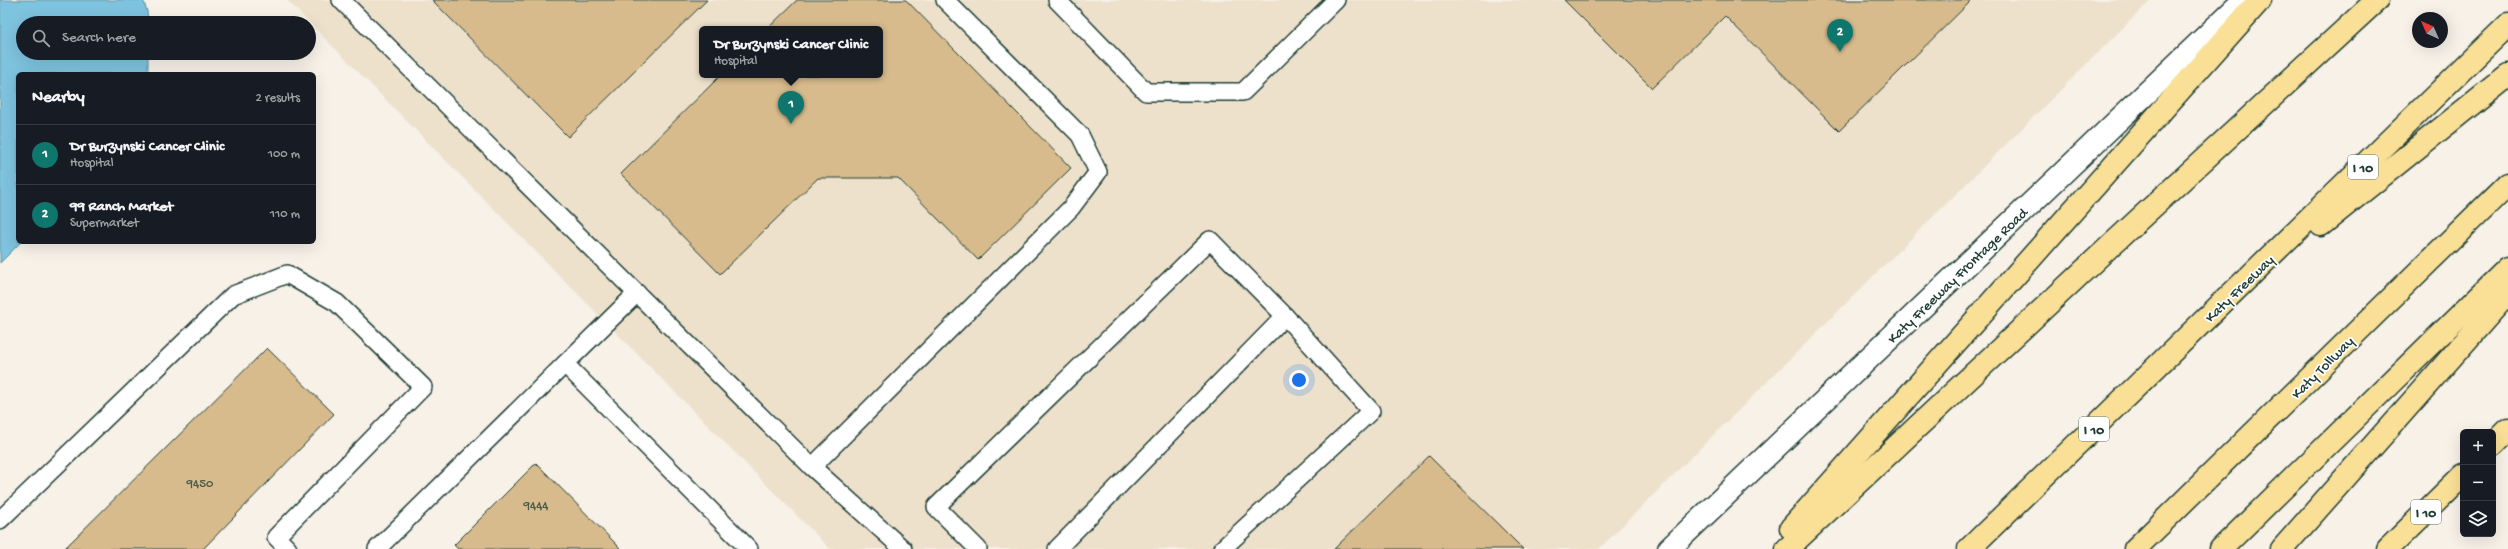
<!DOCTYPE html>
<html lang="en">
<head>
<meta charset="utf-8">
<style>
  :root { --surface:#171b24; --page:#20242c; --text:#f1f3f6; --muted:#9ea1a6; --line:#363941; --accent:#0f766e }
  body { margin:0; font-family:"Gochi Hand",sans-serif; background:var(--page); color:var(--text) }
  .controls { position:absolute; right:12px; bottom:12px; display:grid; overflow:hidden; border-radius:6px; box-shadow:0 4px 16px #0002 }
  .controls button { width:36px; height:36px; display:grid; place-items:center; padding:0; border:0; border-bottom:1px solid var(--line); background:var(--surface); color:var(--text); font:20px sans-serif }
  .compass { position:absolute; left:2412px; top:12px; width:36px; height:36px; border-radius:50%; background:var(--surface); box-shadow:0 4px 16px #0002; rotate:315deg }
  .you { position:absolute; left:1299px; top:380px; width:14px; height:14px; margin:-10px; border:3px solid #fff; border-radius:50%; background:#1a73e8; box-shadow:0 0 0 6px #1a73e833 }
  .badge { display:grid; place-items:center; width:26px; height:26px; border-radius:50%; background:var(--accent); color:#fff; font-size:13px; font-weight:700 }
  .pin { position:absolute; translate:-50% -33px; filter:drop-shadow(0 1px 2px #0008) }
  .pin::after { content:''; position:absolute; top:21px; width:14px; height:12px; background:inherit; clip-path:polygon(0 0,100% 0,50% 100%) }
  .popup { position:absolute; left:699px; top:26px; width:184px; height:52px; box-sizing:border-box; display:grid; place-content:center; border-radius:6px; background:var(--surface); filter:drop-shadow(0 1px 3px #0005); font-size:13px; white-space:nowrap; color:var(--muted) }
  .popup b { font-size:15px; color:var(--text) }
  .popup::after { content:''; position:absolute; left:50%; top:100%; margin-left:-8px; border:8px solid transparent; border-top-color:var(--surface) }
  .list { margin:0; padding:0; list-style:none }
  h2 { display:flex; justify-content:space-between; align-items:center; height:52px; margin:0; padding:0 16px; font-size:17px }
  h2 small { font-size:13px; font-weight:400; color:var(--muted) }
  .list li { display:grid; grid-template-columns:26px 1fr auto; gap:12px; align-items:center; box-sizing:border-box; height:60px; padding:0 16px; border-top:1px solid var(--line) }
  .list b { display:block; font-size:15px; white-space:nowrap }
  .list p { margin:0; font-size:13px; white-space:nowrap; color:var(--muted) }
  .list em { font-size:13px; font-style:normal; color:var(--muted) }
  .icon { flex:none; width:22px; height:22px; fill:none; stroke:currentColor; stroke-width:2; stroke-linecap:round; stroke-linejoin:round }
  .map { position:relative; flex:none; width:2508px; height:549px; overflow:hidden }
  .search { position:absolute; background:var(--surface); box-shadow:0 4px 16px #0002; left:16px; top:16px; width:300px; height:44px; display:flex; align-items:center; gap:10px; box-sizing:border-box; padding:0 14px; border-radius:22px; color:var(--muted); font-size:15px }
  .panel { position:absolute; background:var(--surface); box-shadow:0 4px 16px #0002; left:16px; top:72px; width:300px; height:172px; border-radius:6px }
  .map>svg:first-child { display:block }
  .built { fill:#ede1cc; fill-rule:evenodd }
  .water { fill:#7ec3df; stroke:#588d9b }
  .building { fill:#d7bb8c; stroke:#1f3d34 }
  .lines { fill:none; stroke-linecap:round; stroke-linejoin:round }
  .lane-casing { stroke:#1f3d34; stroke-width:20 }
  .secondary-casing { stroke:#1f3d34; stroke-width:25 }
  .highway-casing { stroke:#1f3d34; stroke-width:25 }
  .lane { stroke:#fff; stroke-width:17 }
  .secondary { stroke:#fff; stroke-width:22 }
  .highway { stroke:#fadf96; stroke-width:22 }
  .labels { text-anchor:middle; stroke-width:3.5; stroke-linejoin:round; paint-order:stroke }
  .number-label { font-size:13px; fill:#4d5c4a }
  .shield { fill:#fff; stroke:#627771; stroke-width:1 }
  .shield-label { font-size:14px; font-weight:bold; fill:#1f3d34 }
  .street-label { font-size:15px; fill:#1f3d34; stroke:#fff }
</style>
</head>
<body>
<div class="map">
<svg width="2508" height="549" viewBox="0 0 2508 549">
  <rect width="100%" height="100%" fill="#f7f1e8"/>
  <filter id="ink" filterUnits="userSpaceOnUse"><feTurbulence type="fractalNoise" baseFrequency=".025" numOctaves="2"/><feDisplacementMap in="SourceGraphic" scale="8" xChannelSelector="R" yChannelSelector="G"/><feConvolveMatrix kernelMatrix="1 2 1 2 8 2 1 2 1" color-interpolation-filters="sRGB"/></filter>
  <g filter="url(#ink)">
    <path class="built" d="M287 0H2151L1599 549H830ZM702 29H880V75H702Z"/>
    <polygon class="water" points="0,0 143,0 147,11 148,23 23,23 23,53 148,53 148,74 18,74 18,242 21,242 0,263"/>
    <g class="building">
      <polygon points="432,0 707,0 568,137"/>
      <polygon points="797,0 906,0 1071,168 978,260 898,178 818,178 720,274 621,174 721,75 880,75 880,29 767,29"/>
      <polygon points="1564,0 1972,0 1839,131 1725,16 1652,88"/>
      <polygon points="267,348 334,414 203,549 64,549"/>
      <polygon points="1429,456 1523,549 1334,549"/>
      <polygon points="536,463 621,549 458,549 454,545"/>
    </g>
    <g class="lines">
      <defs>
        <g id="lane">
          <polyline points="341,0 812,467 903,549"/>
          <polyline points="1057,0 1146,92 1243,92 1336,0"/>
          <polyline points="565,364 749,549"/>
          <polyline points="812,467 1071,208 1098,172 1080,135 945,0"/>
          <polyline points="0,520 233,295 287,274 337,303 423,387 276,537 288,549"/>
          <polyline points="377,549 637,293"/>
          <polyline points="978,549 936,507 1210,240 1285,316 1371,411 1222,549"/>
          <polyline points="1057,549 1285,316"/>
        </g>
        <polyline id="secondary" points="1669,549 2244,0"/>
        <g id="highway">
          <polyline points="2321,225 2508,75"/>
          <polyline points="2493,445 2508,430"/>
          <polyline points="1791,528 2260,0"/>
          <polyline points="1787,549 2109,247 2377,0"/>
          <polyline points="1969,549 2508,25"/>
          <polyline points="2135,549 2508,184"/>
          <polyline points="2221,549 2508,268"/>
          <polyline points="2282,549 2508,293"/>
          <polyline points="2388,549 2463,475"/>
        </g>
      </defs>
      <use href="#lane" class="lane-casing"/>
      <use href="#secondary" class="secondary-casing"/>
      <use href="#highway" class="highway-casing"/>
      <use href="#lane" class="lane"/>
      <use href="#secondary" class="secondary"/>
      <use href="#highway" class="highway"/>
    </g>
  </g>
  <g class="labels">
    <g class="number-label">
      <text x="200" y="487">9450</text>
      <text x="536" y="509">9444</text>
    </g>
    <g class="shield">
      <rect x="2348" y="155" width="30" height="24" rx="3"/>
      <rect x="2079" y="417" width="30" height="24" rx="3"/>
      <rect x="2411" y="500" width="30" height="24" rx="3"/>
    </g>
    <g class="shield-label">
      <text x="2363" y="172">I 10</text>
      <text x="2094" y="434">I 10</text>
      <text x="2426" y="517">I 10</text>
    </g>
    <g class="street-label">
      <text transform="translate(1957 275) rotate(-44)" y="5">Katy Freeway Frontage Road</text>
      <text transform="translate(2239 288) rotate(-44)" y="5">Katy Freeway</text>
      <text transform="translate(2322 367) rotate(-45)" y="5">Katy Tollway</text>
    </g>
  </g>
</svg>
<div class="controls">
<button>+</button>
<button>−</button>
<button><svg class="icon" aria-label="layers" viewBox="0 0 24 24"><path d="M12 4l9 5-9 5-9-5zM3 14l9 5 9-5"/></svg></button>
</div>
<svg class="compass" viewBox="-18 -18 36 36"><path d="M0-13l5 13h-10z" fill="#e53935"/><path d="M0 13l5-13h-10z" fill="#9ea1a6"/></svg>
<div class="you"></div>
<div class="pin badge" style="left:791px;top:124px">1</div>
<div class="popup"><b>Dr Burzynski Cancer Clinic</b>Hospital</div>
<div class="pin badge" style="left:1840px;top:52px">2</div>
<div class="search"><svg class="icon" aria-label="search" viewBox="0 0 24 24"><circle cx="10" cy="10" r="6"/><path d="M15 15l6 6"/></svg>Search here</div>
<section class="panel">
<h2>Nearby<small>2 results</small></h2>
<ul class="list">
<li><span class="badge">1</span><div><b>Dr Burzynski Cancer Clinic</b><p>Hospital</p></div><em>100 m</em></li>
<li><span class="badge">2</span><div><b>99 Ranch Market</b><p>Supermarket</p></div><em>110 m</em></li>
</ul>
</section>
</div>
</body>
</html>
